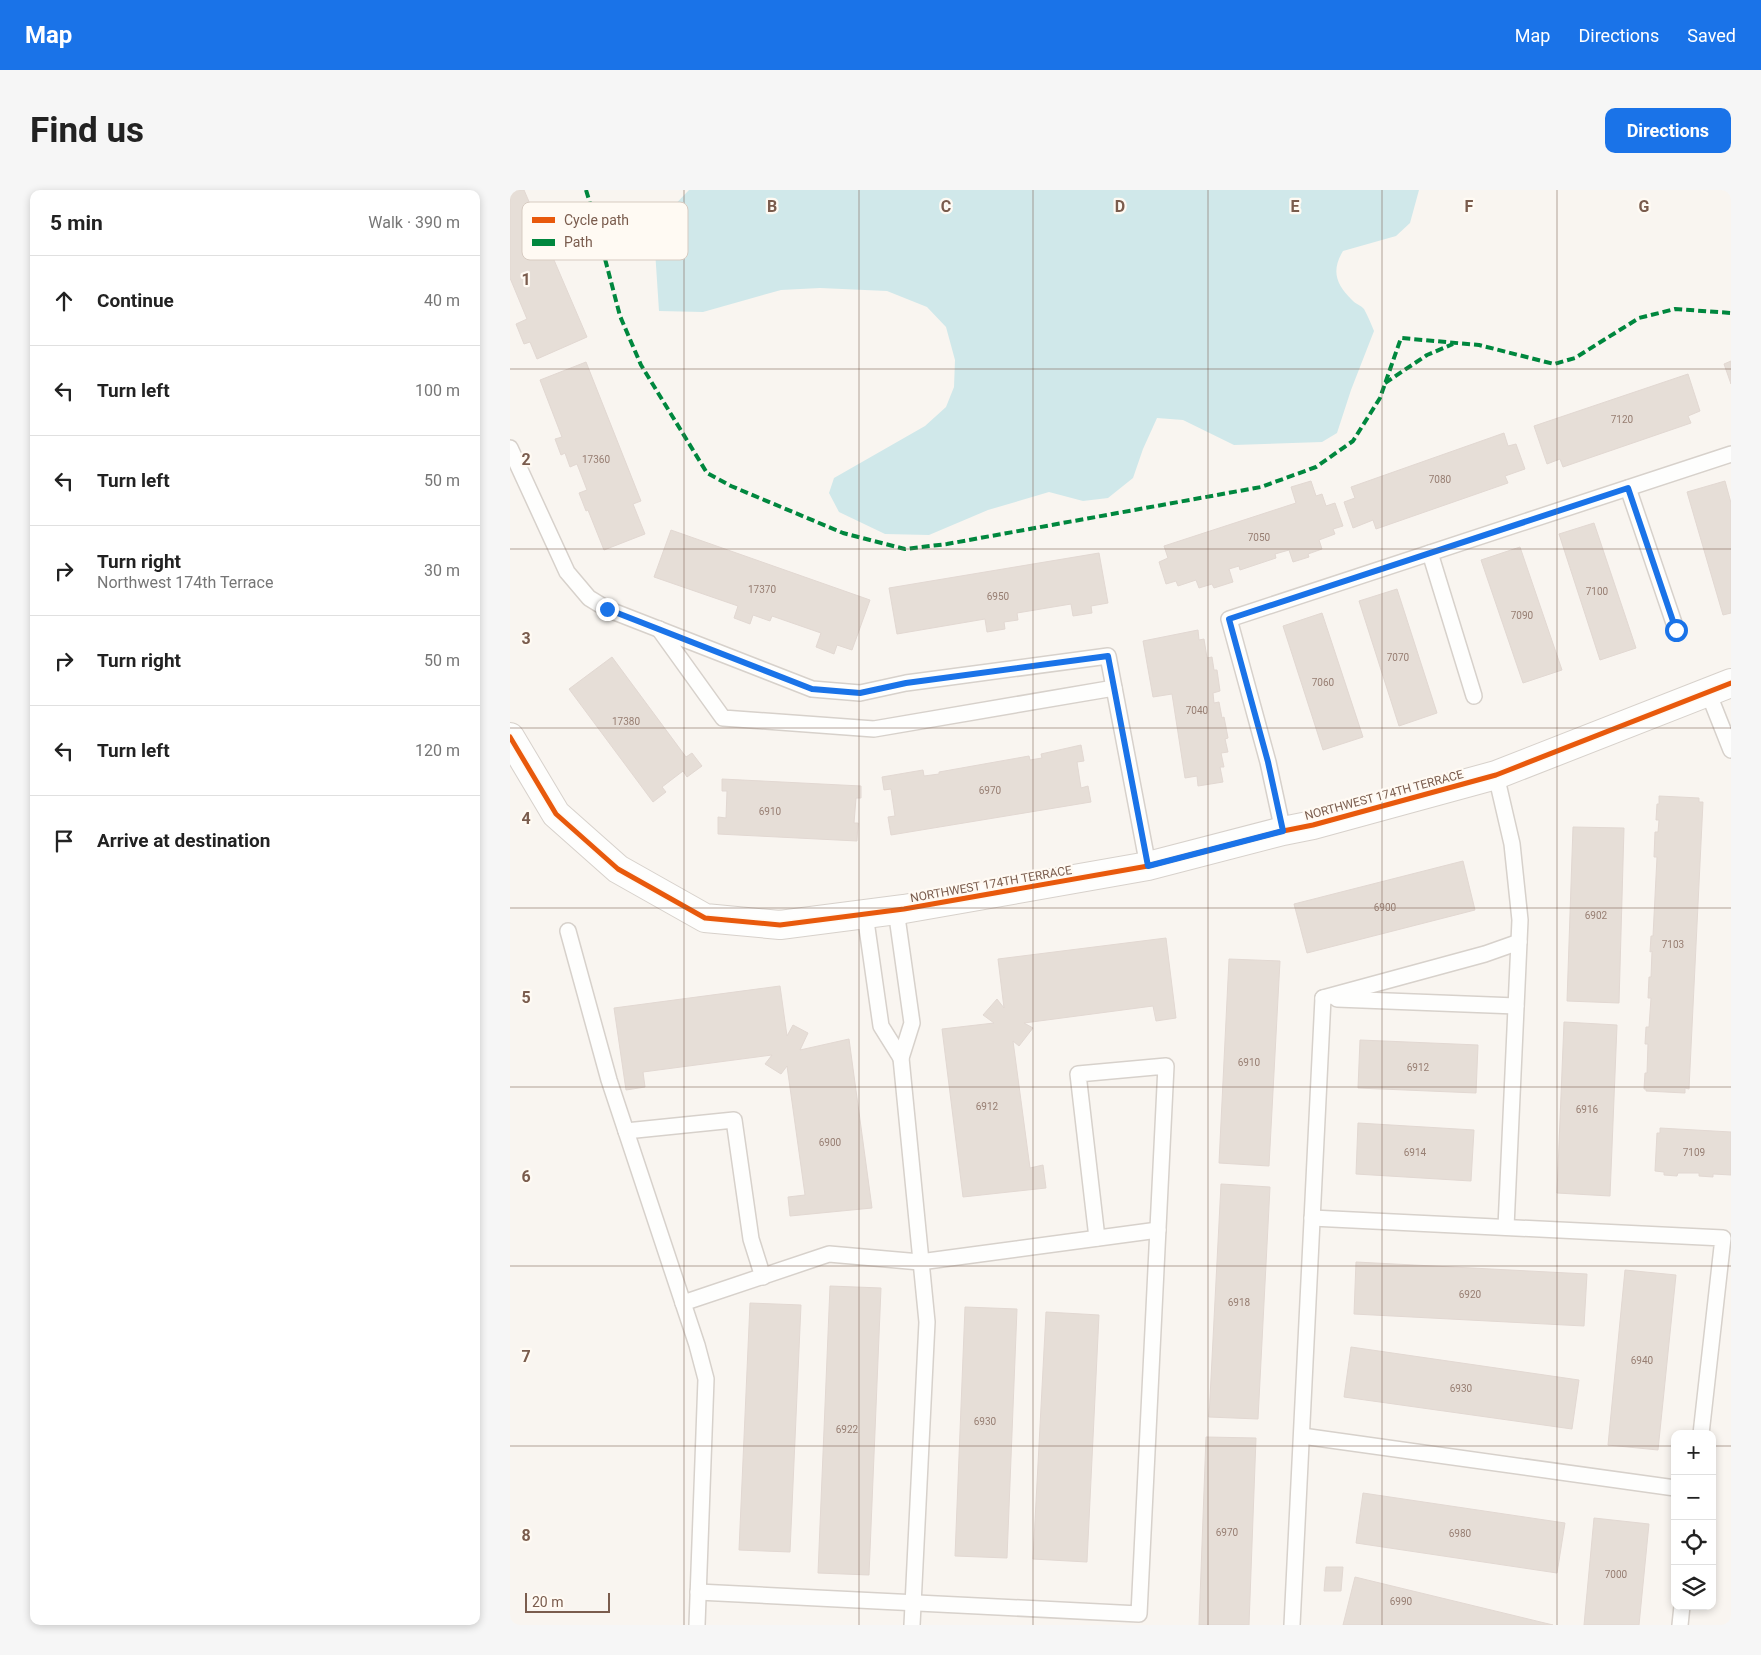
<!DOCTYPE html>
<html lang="en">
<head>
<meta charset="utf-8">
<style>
  :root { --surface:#fff; --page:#f6f6f6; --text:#222; --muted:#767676; --line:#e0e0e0; --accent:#1a73e8 }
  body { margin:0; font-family:Roboto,sans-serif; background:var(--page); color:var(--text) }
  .controls { position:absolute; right:15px; bottom:15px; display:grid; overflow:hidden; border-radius:10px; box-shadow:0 2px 8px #0003 }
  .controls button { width:45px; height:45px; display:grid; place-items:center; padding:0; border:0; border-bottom:1px solid var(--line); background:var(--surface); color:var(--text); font:25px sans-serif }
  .scale { position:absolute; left:15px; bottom:12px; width:85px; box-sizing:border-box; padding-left:5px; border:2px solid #7a5c4d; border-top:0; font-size:14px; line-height:18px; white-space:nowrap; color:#7a5c4d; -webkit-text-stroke:4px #fffaf3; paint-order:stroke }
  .stop { position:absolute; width:15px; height:15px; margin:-11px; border:4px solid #1a73e8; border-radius:50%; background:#fff }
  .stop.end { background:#1a73e8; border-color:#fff; box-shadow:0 1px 5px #0008 }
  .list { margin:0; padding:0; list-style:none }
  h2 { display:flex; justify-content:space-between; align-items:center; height:65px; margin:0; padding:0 20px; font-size:21px }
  h2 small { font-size:16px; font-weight:400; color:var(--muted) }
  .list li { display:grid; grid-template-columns:32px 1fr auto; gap:15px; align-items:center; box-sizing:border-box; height:90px; padding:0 20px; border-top:1px solid var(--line) }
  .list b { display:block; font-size:19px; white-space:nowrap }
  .list p { margin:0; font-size:16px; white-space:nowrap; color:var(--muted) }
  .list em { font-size:16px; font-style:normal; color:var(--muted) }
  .icon { flex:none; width:28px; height:28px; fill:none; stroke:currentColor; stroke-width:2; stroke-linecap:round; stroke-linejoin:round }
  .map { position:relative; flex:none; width:1221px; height:1435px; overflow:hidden; border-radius:10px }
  header { display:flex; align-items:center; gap:30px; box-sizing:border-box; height:70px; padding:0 25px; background:var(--accent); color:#fff }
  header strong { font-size:24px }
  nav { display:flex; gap:28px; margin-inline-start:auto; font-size:18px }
  .intro { display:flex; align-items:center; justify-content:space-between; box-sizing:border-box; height:120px; padding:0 30px }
  h1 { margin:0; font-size:35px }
  .button { padding:12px 22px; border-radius:10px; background:var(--accent); color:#fff; font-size:18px; font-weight:700 }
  main { display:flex; gap:30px; padding:0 30px }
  aside { flex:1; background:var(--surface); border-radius:10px; box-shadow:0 2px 8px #0003 }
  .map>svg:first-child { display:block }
  .water { fill:#d0e8ea }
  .building { fill:#e6ded7; stroke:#e2d8d2 }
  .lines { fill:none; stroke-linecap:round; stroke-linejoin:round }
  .service-casing { stroke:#d7d1cb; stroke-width:18 }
  .tertiary-casing { stroke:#d7d1cb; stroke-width:30 }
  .service { stroke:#fefefd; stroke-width:15 }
  .tertiary { stroke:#fefefd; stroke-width:28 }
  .quiet { stroke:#00873e; stroke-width:4; stroke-dasharray:8 4; stroke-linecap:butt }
  .cycleway-casing { stroke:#fffaf3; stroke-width:8 }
  .cycleway { stroke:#e8590c; stroke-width:5 }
  .route { stroke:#1a73e8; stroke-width:6 }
  .grid { fill:none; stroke:#7a5c4d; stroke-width:1; stroke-opacity:0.55 }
  .labels { text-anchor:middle; stroke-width:4.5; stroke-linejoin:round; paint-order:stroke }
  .number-label { font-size:10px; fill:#977e72 }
  .street-label { font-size:12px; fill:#7a5c4d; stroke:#fffaf3 }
  .key { fill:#fffaf3; stroke:#d7cbc1; stroke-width:1 }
  .key-label { font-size:14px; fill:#7a5c4d }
  .grid-label { font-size:16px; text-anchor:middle; font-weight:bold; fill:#7a5c4d; stroke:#fffaf3; stroke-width:4.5; stroke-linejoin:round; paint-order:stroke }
</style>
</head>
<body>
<header>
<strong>Map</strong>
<nav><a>Map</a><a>Directions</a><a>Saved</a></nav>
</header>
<div class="intro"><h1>Find us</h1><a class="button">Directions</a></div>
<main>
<aside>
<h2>5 min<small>Walk · 390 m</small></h2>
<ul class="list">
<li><svg class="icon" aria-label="ahead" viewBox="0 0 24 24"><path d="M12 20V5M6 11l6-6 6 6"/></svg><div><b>Continue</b></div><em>40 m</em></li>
<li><svg class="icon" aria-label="left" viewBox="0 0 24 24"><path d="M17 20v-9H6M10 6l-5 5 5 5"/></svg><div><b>Turn left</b></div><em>100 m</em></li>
<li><svg class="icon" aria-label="left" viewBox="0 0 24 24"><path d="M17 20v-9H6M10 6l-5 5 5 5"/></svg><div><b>Turn left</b></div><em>50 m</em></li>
<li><svg class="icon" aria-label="right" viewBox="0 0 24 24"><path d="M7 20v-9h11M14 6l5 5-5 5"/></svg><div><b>Turn right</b><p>Northwest 174th Terrace</p></div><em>30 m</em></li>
<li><svg class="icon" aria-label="right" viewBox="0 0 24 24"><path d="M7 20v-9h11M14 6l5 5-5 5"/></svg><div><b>Turn right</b></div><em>50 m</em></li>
<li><svg class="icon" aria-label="left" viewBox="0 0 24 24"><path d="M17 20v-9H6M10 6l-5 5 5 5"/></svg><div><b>Turn left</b></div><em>120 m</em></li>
<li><svg class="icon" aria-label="arrive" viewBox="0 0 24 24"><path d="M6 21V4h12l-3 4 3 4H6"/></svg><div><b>Arrive at destination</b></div></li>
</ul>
</aside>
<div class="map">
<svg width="1221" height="1435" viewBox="0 0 1221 1435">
  <rect width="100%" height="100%" fill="#f9f5f0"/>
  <path class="water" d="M179 0H909L900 33 886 46 833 61C821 81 826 94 842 110 845 114 851 115 854 119 858 126 861 134 864 141L841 200 827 243 812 252 724 255 673 230 647 228 633 259 623 288 598 308 573 311 539 302 478 320 419 345 375 344 329 322 319 303 324 288 415 236 436 217 444 197 445 170 436 137 417 117 377 101 310 98 271 100 193 122 149 121 145 60 153 27Z"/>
  <g class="building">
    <polygon points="0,0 14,0 77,147 27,169 20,152 14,154 6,134 17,129 0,88"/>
    <polygon points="1221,171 1221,194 1214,174"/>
    <polygon points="76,172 131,311 123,314 135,344 94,360 78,320 76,321 69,303 77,300 67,274 60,277 55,263 51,265 45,249 52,247 30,190"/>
    <polygon points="1178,184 1190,221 1178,226 1181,233 1053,277 1050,269 1037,274 1024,236"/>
    <polygon points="994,243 998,256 1006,254 1015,279 995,286 998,293 866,339 863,330 843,338 834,312 845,308 841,297"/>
    <polygon points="801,291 806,306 812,304 816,316 825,313 833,336 823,339 825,344 809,350 812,359 798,364 799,367 783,372 779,360 765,364 766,368 730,380 729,376 719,379 723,392 704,398 702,394 689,398 686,390 668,396 666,391 656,394 649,372 658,368 654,356 786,313 781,297"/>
    <polygon points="1215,291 1221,313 1221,423 1213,425 1177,302"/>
    <polygon points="1084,333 1126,458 1090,470 1049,344"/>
    <polygon points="161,340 360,410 342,460 327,455 324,464 306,457 311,443 262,426 260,431 243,425 240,434 224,428 228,416 144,387"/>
    <polygon points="1010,357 1052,480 1013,493 971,370"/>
    <polygon points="589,363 598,413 581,416 582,423 563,426 561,414 507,423 508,430 494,432 495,439 477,442 475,429 387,444 379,398"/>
    <polygon points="887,399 927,523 889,536 849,411"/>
    <polygon points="812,423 853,547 813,560 773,436"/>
    <polygon points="688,440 689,450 694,449 697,468 702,467 704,480 707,480 710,501 703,503 704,513 709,512 712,528 714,527 718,548 715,549 718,562 711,563 714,577 710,577 713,592 688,596 687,586 675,588 662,504 643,507 633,451"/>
    <polygon points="102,467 176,567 182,563 192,576 177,587 173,581 152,597 156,602 143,612 59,499"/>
    <polygon points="571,555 574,571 567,572 571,598 578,596 581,612 381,645 378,627 385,626 381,599 374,600 372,587 413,580 414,586 429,584 429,582 519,566 520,570 532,568 531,564"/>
    <polygon points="212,589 351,596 351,608 346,608 344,633 348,633 347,651 208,644 208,627 216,628 217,601 212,601"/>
    <polygon points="1149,606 1189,608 1189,612 1193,612 1179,899 1175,898 1175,903 1136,901 1136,899 1134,899 1135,883 1137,883 1138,854 1135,854 1136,837 1139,837 1141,808 1138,808 1139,787 1141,787 1142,761 1140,762 1141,746 1143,746 1147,667 1144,667 1145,642 1148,642 1149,630 1146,630 1147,614 1149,614"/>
    <polygon points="1063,637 1114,638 1109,813 1057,811"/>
    <polygon points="953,671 965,720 797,763 784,714"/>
    <polygon points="656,748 666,828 646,831 643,816 514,833 523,838 509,856 503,851 520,978 533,975 536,998 453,1007 432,839 484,833 473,825 487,809 494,818 488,769"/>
    <polygon points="719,769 770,771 759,976 709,973"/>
    <polygon points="270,796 277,846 283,835 298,843 290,860 339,849 362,1018 280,1026 278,1007 295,1005 277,876 271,884 255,874 262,865 133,882 135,897 116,900 104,818"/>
    <polygon points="1054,832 1107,835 1100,1006 1047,1003"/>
    <polygon points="850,850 968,855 966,903 848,898"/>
    <polygon points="848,933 964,940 961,991 846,984"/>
    <polygon points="1150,938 1221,942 1221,985 1203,984 1203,987 1189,986 1189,983 1168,983 1167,986 1154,985 1154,982 1145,981 1147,943 1150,943"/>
    <polygon points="711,994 760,997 748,1229 699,1227"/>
    <polygon points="846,1072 1077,1084 1074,1136 844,1124"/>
    <polygon points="1115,1080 1166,1085 1148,1260 1098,1255"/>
    <polygon points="320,1096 371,1098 359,1385 308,1383"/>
    <polygon points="240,1113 291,1115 280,1362 229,1360"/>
    <polygon points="455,1117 507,1119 497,1368 445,1366"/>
    <polygon points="536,1122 589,1125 577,1372 523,1369"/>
    <polygon points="841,1157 1069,1190 1062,1239 834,1207"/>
    <polygon points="696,1247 746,1248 739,1435 689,1435"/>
    <polygon points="853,1303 1055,1333 1047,1383 846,1353"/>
    <polygon points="1084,1328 1139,1334 1129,1435 1074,1435"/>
    <polygon points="816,1377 833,1377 831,1401 814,1401"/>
    <polygon points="845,1387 1043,1435 833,1435"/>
  </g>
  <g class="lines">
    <defs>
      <g id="service">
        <polyline points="0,258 57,382 79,408 97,419 302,499 350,503 396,493 598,466 638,676"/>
        <polyline points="1118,298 1166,439"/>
        <polyline points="920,363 964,506"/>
        <polyline points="149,439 213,528 364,539 604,498"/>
        <polyline points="1198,502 1221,560"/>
        <polyline points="986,585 1002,654 1010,730 996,1037"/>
        <polyline points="773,641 758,572 719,429 1221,264"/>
        <polyline points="386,720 402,833 391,868 417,1132 402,1435"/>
        <polyline points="355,724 371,836 391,868"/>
        <polyline points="58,741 99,890 187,1155 196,1189 187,1435"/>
        <polyline points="813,808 975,764 1009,752"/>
        <polyline points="827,809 1006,816"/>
        <polyline points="116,941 224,930 241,1049 253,1087"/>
        <polyline points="802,1028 1213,1048 1191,1244"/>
        <polyline points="173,1113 319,1064 410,1072 648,1040"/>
        <polyline points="792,1246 1165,1298"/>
        <polyline points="188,1402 629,1424 656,876 568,884 587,1048"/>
        <polyline points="782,1435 813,808"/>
        <polyline points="1170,1435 1172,1416"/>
      </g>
      <polyline id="tertiary" points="0,547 46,624 108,679 195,728 270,735 394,719 638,676 773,641 803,635 986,585 1221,493"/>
    </defs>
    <use href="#service" class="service-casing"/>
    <use href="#tertiary" class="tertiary-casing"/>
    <use href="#service" class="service"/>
    <use href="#tertiary" class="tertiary"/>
    <g class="quiet">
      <polyline points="76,0 83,23 110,126 131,175 197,283 221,296 333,343 395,359 437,354 751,297 806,277 843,251 870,208 891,148 969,155 1044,174 1065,168 1129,128 1165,119 1221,123"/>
      <polyline points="875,193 917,165 943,154"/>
    </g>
    <defs>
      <polyline id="cycleway" points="0,547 46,624 108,679 195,728 270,735 394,719 638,676 773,641 803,635 986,585 1221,493"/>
    </defs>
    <use href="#cycleway" class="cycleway-casing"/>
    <use href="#cycleway" class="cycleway"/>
  </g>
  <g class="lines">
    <polyline class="route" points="97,419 302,499 350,503 396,493 598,466 638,676 773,641 758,572 719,429 1118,298 1166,440"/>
  </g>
  <path class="grid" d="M174 0V1435M349 0V1435M523 0V1435M698 0V1435M872 0V1435M1047 0V1435M0 179H1221M0 359H1221M0 538H1221M0 718H1221M0 897H1221M0 1076H1221M0 1256H1165M1202 1256H1221"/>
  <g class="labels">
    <g class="number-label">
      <text x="1112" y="233">7120</text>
      <text x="86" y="273">17360</text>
      <text x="930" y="293">7080</text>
      <text x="749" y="351">7050</text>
      <text x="252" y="403">17370</text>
      <text x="1087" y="405">7100</text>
      <text x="488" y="410">6950</text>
      <text x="1012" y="429">7090</text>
      <text x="888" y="471">7070</text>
      <text x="813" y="496">7060</text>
      <text x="687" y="524">7040</text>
      <text x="116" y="535">17380</text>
      <text x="480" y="604">6970</text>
      <text x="260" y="625">6910</text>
      <text x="875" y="721">6900</text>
      <text x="1086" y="729">6902</text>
      <text x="1163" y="758">7103</text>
      <text x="739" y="876">6910</text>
      <text x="908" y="881">6912</text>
      <text x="477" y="920">6912</text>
      <text x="1077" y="923">6916</text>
      <text x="320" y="956">6900</text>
      <text x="905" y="966">6914</text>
      <text x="1184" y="966">7109</text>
      <text x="960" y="1108">6920</text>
      <text x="729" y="1116">6918</text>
      <text x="1132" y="1174">6940</text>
      <text x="951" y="1202">6930</text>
      <text x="475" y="1235">6930</text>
      <text x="337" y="1243">6922</text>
      <text x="717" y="1346">6970</text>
      <text x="950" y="1347">6980</text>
      <text x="1106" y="1388">7000</text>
      <text x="891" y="1415">6990</text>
    </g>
    <g class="street-label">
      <text transform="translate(874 605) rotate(-15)" y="4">NORTHWEST 174TH TERRACE</text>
      <text transform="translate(481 694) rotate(-10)" y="4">NORTHWEST 174TH TERRACE</text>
    </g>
  </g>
  <rect x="12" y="12" width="166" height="58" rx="8" class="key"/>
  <rect x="22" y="27" width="23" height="6" fill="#e8590c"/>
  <rect x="22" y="49" width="23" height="7" fill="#00873e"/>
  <g class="key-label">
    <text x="54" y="35">Cycle path</text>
    <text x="54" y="57">Path</text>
  </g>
  <g class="grid-label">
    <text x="262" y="22">B</text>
    <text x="436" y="22">C</text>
    <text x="610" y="22">D</text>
    <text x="785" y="22">E</text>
    <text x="959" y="22">F</text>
    <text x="1134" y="22">G</text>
    <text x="16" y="95">1</text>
    <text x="16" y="275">2</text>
    <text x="16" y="454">3</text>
    <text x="16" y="634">4</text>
    <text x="16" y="813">5</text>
    <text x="16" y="992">6</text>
    <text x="16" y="1172">7</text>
    <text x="16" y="1351">8</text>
  </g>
</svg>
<div class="controls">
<button>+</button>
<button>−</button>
<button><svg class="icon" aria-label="locate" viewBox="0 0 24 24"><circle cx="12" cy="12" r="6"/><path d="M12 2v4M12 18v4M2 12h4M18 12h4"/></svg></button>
<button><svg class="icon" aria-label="layers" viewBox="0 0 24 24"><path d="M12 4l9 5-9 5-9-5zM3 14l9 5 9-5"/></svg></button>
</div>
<div class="scale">20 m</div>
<div class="stop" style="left:1166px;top:440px"></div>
<div class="stop end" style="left:97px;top:419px"></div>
</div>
</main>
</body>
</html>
